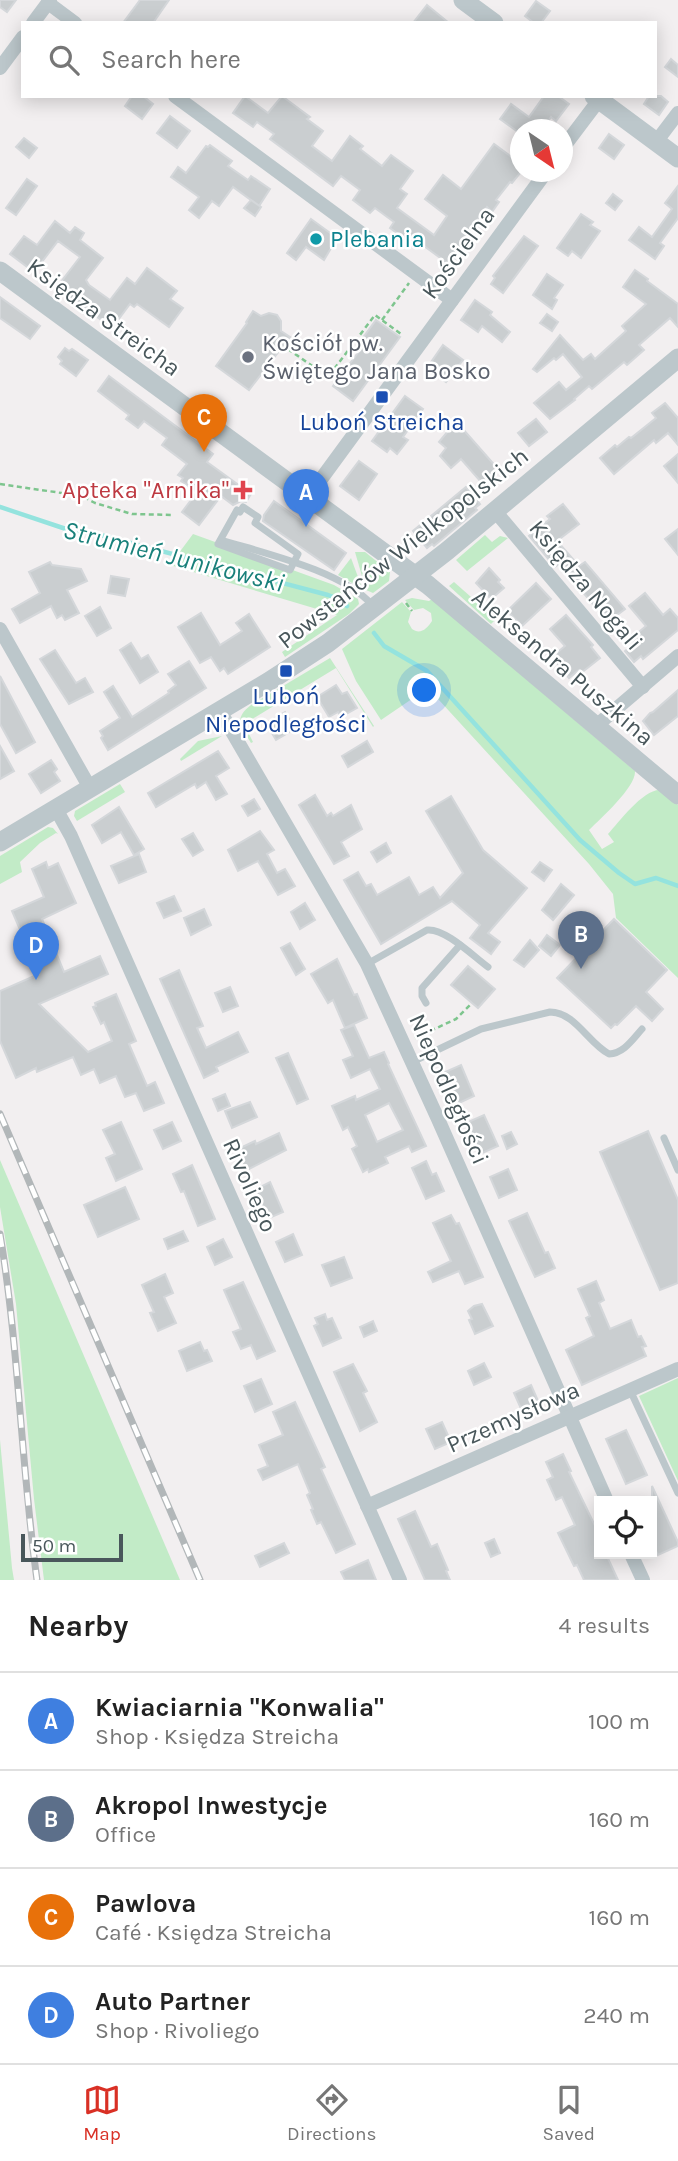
<!DOCTYPE html>
<html lang="en">
<head>
<meta charset="utf-8">
<style>
  :root { --surface:#fff; --page:#f6f6f6; --text:#222; --muted:#767676; --line:#e0e0e0; --accent:#d93025 }
  body { margin:0; font-family:Karla,sans-serif; background:var(--page); color:var(--text) }
  .controls { position:absolute; right:21px; bottom:21px; display:grid; overflow:hidden; border-radius:0px; box-shadow:0 4px 18px #0003 }
  .controls button { width:63px; height:63px; display:grid; place-items:center; padding:0; border:0; border-bottom:2px solid var(--line); background:var(--surface); color:var(--text); font:35px sans-serif }
  .compass { position:absolute; left:510px; top:119px; width:63px; height:63px; border-radius:50%; background:var(--surface); box-shadow:0 4px 18px #0003; rotate:145deg }
  .scale { position:absolute; left:21px; bottom:18px; width:102px; box-sizing:border-box; padding-left:7px; border:4px solid #49575b; border-top:0; font-size:19px; line-height:24px; white-space:nowrap; color:#49575b; -webkit-text-stroke:5px #fff; paint-order:stroke }
  .you { position:absolute; left:425px; top:691px; width:24px; height:24px; margin:-18px; border:5px solid #fff; border-radius:50%; background:#1a73e8; box-shadow:0 0 0 10px #1a73e833 }
  .badge { display:grid; place-items:center; width:46px; height:46px; border-radius:50%; background:var(--accent); color:#fff; font-size:23px; font-weight:700 }
  .pin { position:absolute; translate:-50% -58px; filter:drop-shadow(0 2px 4px #0008) }
  .pin::after { content:''; position:absolute; top:37px; width:24px; height:21px; background:inherit; clip-path:polygon(0 0,100% 0,50% 100%) }
  .list { margin:0; padding:0; list-style:none }
  h2 { display:flex; justify-content:space-between; align-items:center; height:91px; margin:0; padding:0 28px; font-size:30px }
  h2 small { font-size:23px; font-weight:400; color:var(--muted) }
  .list li { display:grid; grid-template-columns:46px 1fr auto; gap:21px; align-items:center; box-sizing:border-box; height:98px; padding:0 28px; border-top:2px solid var(--line) }
  .list b { display:block; font-size:26px; white-space:nowrap }
  .list p { margin:0; font-size:23px; white-space:nowrap; color:var(--muted) }
  .list em { font-size:23px; font-style:normal; color:var(--muted) }
  .icon { flex:none; width:38px; height:38px; fill:none; stroke:currentColor; stroke-width:2; stroke-linecap:round; stroke-linejoin:round }
  .map { position:relative; flex:none; width:678px; height:1580px; overflow:hidden }
  .search { position:absolute; background:var(--surface); box-shadow:0 4px 18px #0003; left:21px; right:21px; top:21px; height:77px; display:flex; align-items:center; gap:18px; box-sizing:border-box; padding:0 24px; border-radius:0px; color:var(--muted); font-size:26px }
  .sheet { height:483px; background:var(--surface) }
  nav { display:flex; justify-content:space-around; align-items:center; box-sizing:border-box; height:98px; border-top:2px solid var(--line); background:var(--surface); font-size:19px; color:var(--muted) }
  nav a { display:grid; justify-items:center; gap:4px }
  nav .on { color:var(--accent) }
  .map>svg:first-child { display:block }
  .green { fill:#c2ebc7 }
  .lines { fill:none; stroke-linecap:round; stroke-linejoin:round }
  .stream { stroke:#94e3de; stroke-width:4.5 }
  .building { fill:#caced0; stroke:#d4d7da; stroke-width:2; fill-rule:evenodd }
  .path { stroke:#7ec58e; stroke-width:2.5; stroke-dasharray:5 3.5; stroke-linecap:butt }
  .service { stroke:#bcc7cb; stroke-width:7 }
  .minor { stroke:#bcc7cb; stroke-width:14 }
  .tertiary { stroke:#bcc7cb; stroke-width:19 }
  .rail-casing { stroke:#b2b7b9; stroke-width:7 }
  .rail { stroke:#fff; stroke-width:4.5; stroke-dasharray:13; stroke-linecap:butt }
  .culture-dot { fill:#0f9aa8; stroke:#fff; stroke-width:2.5 }
  .worship-dot { fill:#6b7280; stroke:#fff; stroke-width:2.5 }
  .transit-dot { fill:#1a4fb4; stroke:#fff; stroke-width:2.5 }
  .health-dot { fill:#e0444e; stroke:#fff; stroke-width:2.5 }
  .labels { text-anchor:middle; stroke-width:5; stroke-linejoin:round; paint-order:stroke }
  .culture-label { font-size:24px; fill:#0d838f; stroke:#fff; text-anchor:start }
  .street-label { font-size:24px; fill:#49575b; stroke:#fff }
  .worship-label { font-size:24px; fill:#5b616d; stroke:#fff; text-anchor:start }
  .transit-label { font-size:24px; fill:#164399; stroke:#fff }
  .health-label { font-size:24px; fill:#be3a42; stroke:#fff; text-anchor:end }
  .water-label { font-size:26px; font-style:italic; fill:#19807a; stroke:#fff }
</style>
</head>
<body>
<div class="map">
<svg width="678" height="1580" viewBox="0 0 678 1580">
  <rect width="100%" height="100%" fill="#f2eff0"/>
  <g class="green">
    <polygon points="193,534 334,585 358,599 359,604 349,614 285,657 282,652 337,615 170,565"/>
    <polygon points="485,535 492,542 500,536 508,538 467,571 456,560"/>
    <polygon points="355,552 365,552 390,572 389,581 373,593 366,590"/>
    <polygon points="351,558 361,585 359,587 338,575"/>
    <polygon points="454,582 496,619 491,624 449,586"/>
    <path d="M412 598 429 601 432 599 635 771C636 787 601 818 589 830L602 849 614 842 608 834C619 822 644 788 661 790L678 805V978L616 918 613 894 589 864 428 688 381 720 356 681 342 649 402 602 411 612 408 622 412 629C420 635 427 629 432 621L431 613 423 608 414 610 405 600Z"/>
    <path d="M330 658 374 726 373 727 336 668 244 724 253 742 251 743C241 726 233 719 251 705Z"/>
    <polygon points="222,736 181,761 180,759 198,741"/>
    <polygon points="120,784 125,792 77,821 74,816 75,811"/>
    <polygon points="48,827 53,828 58,834 56,833 40,843 20,862 22,872 0,884 0,856"/>
    <polygon points="0,1160 180,1580 44,1580 34,1499 16,1304 0,1207"/>
    <polygon points="678,1378 678,1481 639,1396"/>
    <polygon points="0,1440 12,1568 14,1580 0,1580"/>
  </g>
  <g class="lines">
    <g class="stream">
      <polyline points="0,507 69,530 93,533 328,595 339,599 347,606"/>
      <polyline points="374,633 384,646 427,671 580,840 619,873 635,884 656,878 678,886"/>
    </g>
  </g>
  <g class="building">
    <polygon points="0,0 16,0 7,12 0,7"/>
    <polygon points="140,0 169,0 153,23 123,23"/>
    <polygon points="536,1 550,11 541,23 534,23 525,16"/>
    <polygon points="427,5 449,23 413,23"/>
    <polygon points="671,59 678,65 678,77 665,67"/>
    <polygon points="132,96 143,96 153,104 142,119 125,106"/>
    <polygon points="245,96 268,113 282,96 310,117 307,119 323,131 312,146 332,161 350,136 363,146 360,149 382,166 391,155 413,171 400,189 407,194 397,208 434,235 447,216 425,199 443,175 461,189 494,144 521,164 521,172 512,183 510,182 496,200 499,202 492,212 487,207 461,242 465,245 450,265 413,238 409,242 390,228 394,222 375,208 370,213 353,200 360,190 341,176 333,186 270,139 274,134 257,122 253,127 233,113"/>
    <polygon points="544,96 558,96 569,104 556,121 551,117 542,130 520,130 518,132 500,119 511,104 529,117"/>
    <polygon points="649,96 661,96 668,102 659,115 644,104"/>
    <polygon points="170,116 190,131 177,148 157,133"/>
    <polygon points="609,134 624,145 614,159 599,148"/>
    <polygon points="24,138 37,148 29,158 16,147"/>
    <polygon points="210,145 232,161 228,166 248,180 251,176 270,189 259,206 233,187 219,206 212,201 199,218 189,210 199,197 171,177 178,167 186,173 206,146 208,147"/>
    <polygon points="27,179 37,186 16,215 6,208"/>
    <polygon points="678,186 678,218 660,243 664,246 655,259 629,240 639,227 652,237 672,209 665,203"/>
    <polygon points="613,194 622,201 615,210 606,203"/>
    <polygon points="251,200 261,207 255,216 244,208"/>
    <polygon points="581,214 593,222 590,225 600,231 581,258 572,251 568,256 557,248"/>
    <polygon points="311,219 337,238 324,260 306,247 296,260 287,253"/>
    <polygon points="55,221 70,233 75,227 84,233 80,240 103,258 86,280 89,285 110,300 127,278 135,284 147,268 177,291 170,299 183,308 169,327 137,304 134,307 130,304 112,328 57,287 80,257 58,241 41,263 37,260 30,269 10,254 24,236 37,245"/>
    <polygon points="524,236 538,246 503,293 491,284 495,278 493,276"/>
    <polygon points="635,270 648,279 647,281 678,304 678,327 670,318 639,345 644,350 627,365 624,362 592,389 589,386 574,399 575,400 550,419 534,403 559,382 566,390 582,377 563,354 556,360 554,358 537,372 533,369 560,335 583,360 591,354 595,359 626,331 622,326 646,304 623,287"/>
    <polygon points="547,274 563,285 554,298 557,300 552,309 533,295"/>
    <polygon points="0,297 40,326 30,339 0,318"/>
    <polygon points="475,300 492,312 490,315 510,332 502,342 482,326 478,332 461,320"/>
    <polygon points="253,311 261,316 269,313 277,315 281,321 281,331 290,337 249,390 216,366 247,323 246,322"/>
    <polygon points="547,314 558,322 552,331 540,323"/>
    <polygon points="376,320 400,337 353,401 333,386 366,342 362,339"/>
    <polygon points="443,345 463,360 446,382 435,374 437,370 429,365"/>
    <polygon points="65,348 69,351 72,349 88,360 76,376 60,364 62,361 58,357"/>
    <polygon points="109,376 213,454 207,462 251,494 246,502 241,501 233,505 221,496 199,525 182,512 197,492 181,481 183,478 178,475 187,464 162,445 167,438 144,421 138,428 126,419 129,415 98,391"/>
    <polygon points="405,396 423,409 403,437 408,440 397,454 390,448 387,452 372,441"/>
    <polygon points="665,403 678,418 678,445 668,433 656,443 654,440 614,474 600,458 615,445 617,447 629,437 631,438 656,418 652,413"/>
    <polygon points="536,419 547,432 529,446 518,433"/>
    <polygon points="453,425 460,430 462,428 498,469 482,483 461,459 451,468 440,456 446,448 439,442"/>
    <polygon points="678,454 678,483 664,466"/>
    <polygon points="359,461 377,474 359,500 340,486"/>
    <polygon points="466,487 480,504 475,508 477,510 434,546 432,544 427,548 413,531"/>
    <polygon points="274,501 346,553 334,570 263,521 264,515"/>
    <polygon points="563,504 579,524 557,541 579,566 585,562 625,609 608,622 559,564 555,567 529,536 550,519 547,516"/>
    <polygon points="678,529 678,555 665,539"/>
    <polygon points="50,562 52,565 81,569 87,581 67,590 79,613 65,620 62,615 57,618 51,606 20,623 12,609 40,593 29,572"/>
    <polygon points="489,568 500,580 498,582 504,588 491,599 476,583"/>
    <polygon points="111,576 129,579 125,596 108,593"/>
    <polygon points="536,583 551,599 522,626 507,611"/>
    <polygon points="645,593 663,615 670,609 678,618 678,630 643,659 641,656 634,662 625,651 632,645 628,641 646,626 629,606"/>
    <polygon points="100,607 111,628 97,636 85,616"/>
    <polygon points="201,613 220,645 242,631 236,623 249,614 270,647 228,674 224,668 220,671 211,657 200,663 178,627"/>
    <polygon points="566,615 593,645 591,647 600,658 581,673 579,670 569,678 552,657 565,646 550,629"/>
    <polygon points="131,643 141,659 148,655 158,672 140,683 120,650"/>
    <polygon points="55,650 76,683 85,678 93,692 69,704 40,659"/>
    <polygon points="189,661 206,688 108,750 101,738 103,736 100,731 120,718 104,692 113,686 132,717 169,693 168,691 176,685 168,674"/>
    <polygon points="0,676 35,742 16,753 0,724"/>
    <polygon points="336,685 342,694 347,692 357,708 341,717 338,712 329,717 317,697"/>
    <polygon points="678,690 678,716 654,735 643,721 650,713 653,712"/>
    <polygon points="285,712 295,729 276,740 266,723"/>
    <polygon points="367,741 373,752 348,767 342,756"/>
    <polygon points="0,746 14,771 0,779"/>
    <polygon points="218,751 229,768 216,776 227,794 216,800 206,782 197,788 195,784 156,807 148,793"/>
    <polygon points="51,760 57,769 54,772 60,781 41,793 29,774"/>
    <polygon points="315,795 327,816 331,813 333,816 351,805 362,829 341,842 349,856 334,864 299,805"/>
    <polygon points="451,796 483,850 527,888 488,933 500,942 491,954 470,938 480,925 452,901 381,944 344,880 358,872 366,886 371,884 377,895 409,877 419,895 433,887 440,898 463,873 426,811"/>
    <polygon points="254,799 260,809 248,816 242,806"/>
    <polygon points="119,807 144,849 134,855 121,832 102,843 92,825"/>
    <polygon points="260,831 274,850 267,854 277,873 285,869 295,886 278,895 258,861 238,871 228,850"/>
    <polygon points="193,833 203,850 193,856 182,839"/>
    <polygon points="386,843 391,853 377,862 371,852"/>
    <polygon points="139,854 146,872 119,883 111,866"/>
    <polygon points="46,862 48,868 58,863 76,903 42,919 64,972 100,956 108,974 39,1004 88,1052 112,1041 104,1022 101,1024 93,1007 96,1006 95,1003 116,994 136,1041 129,1044 147,1086 155,1082 164,1103 144,1111 136,1093 125,1097 116,1076 100,1083 94,1069 81,1075 73,1057 37,1072 36,1068 16,1078 0,1041 0,991 39,974 12,911 44,897 32,869"/>
    <polygon points="540,862 552,870 544,881 532,872"/>
    <polygon points="561,884 574,895 553,920 542,910"/>
    <polygon points="174,896 181,911 164,918 157,903"/>
    <polygon points="305,903 315,920 300,929 291,912"/>
    <polygon points="204,909 211,925 191,935 184,918"/>
    <polygon points="614,919 667,970 646,992 663,1009 652,1021 636,1006 617,1025 615,1024 611,1028 557,978"/>
    <polygon points="547,935 560,945 551,956 539,946"/>
    <polygon points="530,940 539,950 524,967 514,960"/>
    <polygon points="290,943 305,969 296,975 281,948"/>
    <polygon points="337,959 354,995 357,994 367,1018 345,1028 333,1000 328,1003 311,974"/>
    <polygon points="468,966 495,989 478,1008 451,985"/>
    <polygon points="179,970 203,1026 197,1028 206,1048 238,1032 248,1052 216,1067 218,1071 204,1078 160,979"/>
    <polygon points="230,987 238,1006 223,1012 215,993"/>
    <path d="M354 1025 369 1058 384 1052 389 1063 388 1064 426 1146 412 1152 409 1146 385 1157 388 1163 369 1172 368 1169 363 1172 352 1149 357 1146 348 1127 343 1130 332 1106 355 1096 356 1100 380 1089 370 1069 351 1078 343 1060 353 1056 341 1030ZM389 1103 403 1130 377 1142 365 1115Z"/>
    <polygon points="288,1053 308,1099 297,1104 276,1058"/>
    <polygon points="461,1065 474,1096 457,1104 443,1073"/>
    <polygon points="225,1094 230,1106 218,1111 213,1099"/>
    <polygon points="250,1102 257,1117 232,1128 225,1111"/>
    <polygon points="484,1115 498,1146 480,1154 466,1123"/>
    <polygon points="121,1122 142,1169 116,1181 106,1158 115,1154 103,1130"/>
    <polygon points="172,1122 181,1141 163,1149 154,1130"/>
    <polygon points="648,1131 678,1200 678,1283 660,1290 600,1152"/>
    <polygon points="511,1132 517,1144 507,1149 502,1136"/>
    <polygon points="279,1133 286,1150 245,1171 236,1150 255,1141 256,1144"/>
    <polygon points="426,1161 432,1175 436,1173 444,1191 426,1199 412,1168"/>
    <polygon points="192,1165 215,1219 198,1226 184,1191 181,1192 173,1174"/>
    <polygon points="508,1169 517,1190 499,1198 490,1177"/>
    <polygon points="270,1182 283,1212 267,1219 254,1190"/>
    <polygon points="125,1187 139,1219 98,1237 84,1205"/>
    <polygon points="527,1213 545,1253 548,1252 555,1268 535,1277 509,1221"/>
    <polygon points="451,1215 456,1224 459,1223 483,1277 465,1284 459,1271 433,1282 428,1272 451,1261 433,1223"/>
    <polygon points="183,1231 188,1241 168,1249 164,1239"/>
    <polygon points="293,1234 302,1255 285,1262 276,1242"/>
    <polygon points="223,1239 232,1257 215,1265 207,1247"/>
    <polygon points="344,1257 352,1278 331,1286 322,1265"/>
    <polygon points="165,1274 173,1293 164,1297 176,1323 158,1331 150,1313 154,1312 142,1285"/>
    <polygon points="596,1281 604,1300 599,1303 610,1329 631,1320 638,1337 641,1336 646,1346 642,1347 646,1356 582,1385 566,1350 594,1336 586,1318 590,1316 578,1289"/>
    <polygon points="243,1282 275,1351 257,1359 251,1345 241,1349 233,1332 241,1329 224,1290"/>
    <polygon points="482,1304 493,1326 475,1334 469,1320 472,1319 468,1311 474,1306"/>
    <polygon points="325,1314 327,1320 332,1318 341,1338 323,1346 314,1326 318,1324 315,1318"/>
    <polygon points="373,1321 377,1331 364,1337 360,1327"/>
    <polygon points="200,1342 204,1351 207,1350 212,1361 187,1371 179,1351"/>
    <polygon points="484,1363 491,1377 474,1385 468,1371"/>
    <polygon points="353,1364 367,1391 363,1393 377,1422 360,1431 334,1372"/>
    <polygon points="261,1379 272,1404 255,1412 244,1386"/>
    <polygon points="531,1385 539,1403 522,1411 514,1393"/>
    <polygon points="295,1402 325,1467 321,1469 355,1544 336,1553 321,1522 317,1524 311,1510 313,1509 307,1495 310,1493 298,1464 263,1480 258,1470 268,1466 259,1445 283,1435 273,1412"/>
    <polygon points="442,1422 451,1442 435,1449 426,1429"/>
    <polygon points="626,1430 647,1475 626,1484 606,1439"/>
    <polygon points="563,1454 571,1471 569,1472 599,1534 599,1554 606,1554 618,1580 584,1580 577,1565 574,1566 558,1533 575,1525 562,1497 556,1500 547,1480 553,1477 546,1462"/>
    <polygon points="652,1486 678,1542 678,1546 658,1555 652,1543"/>
    <polygon points="415,1511 431,1547 437,1544 448,1570 446,1571 450,1580 425,1580 398,1519"/>
    <polygon points="494,1539 500,1553 491,1557 485,1543"/>
    <polygon points="284,1543 289,1553 260,1567 255,1556"/>
    <polygon points="368,1560 376,1580 345,1580 341,1572"/>
  </g>
  <g class="lines">
    <g class="path">
      <polyline points="382,320 409,283"/>
      <polyline points="288,349 328,377 375,315 401,334"/>
      <polyline points="0,484 82,496 95,503 132,514 173,515"/>
      <polyline points="406,603 412,611"/>
      <polyline points="415,1038 456,1019 472,1003"/>
    </g>
    <g class="service">
      <polygon points="243,507 258,517 255,523 298,554 290,570 218,544 237,510 240,512"/>
      <path d="M221 540C263 553 343 571 372 605"/>
      <path d="M367 964 427 930C445 928 473 956 488 967"/>
      <polyline points="426,1003 422,996 422,988 460,945"/>
      <path d="M412 1062 481 1029 550 1012C575 1012 588 1043 609 1054 624 1053 632 1040 642 1029"/>
      <polyline points="664,1138 678,1170"/>
      <polyline points="630,1390 678,1493"/>
    </g>
    <g class="minor">
      <polyline points="48,3 75,23"/>
      <polyline points="33,23 50,0"/>
      <polyline points="0,68 23,37"/>
      <polyline points="175,96 452,300"/>
      <polyline points="656,142 678,113"/>
      <polyline points="562,149 599,100"/>
      <polyline points="308,497 546,172"/>
      <polyline points="495,511 643,687"/>
      <polyline points="0,629 90,788"/>
      <polyline points="220,711 367,964 438,1119 607,1501"/>
      <polyline points="596,726 678,656"/>
      <polyline points="56,809 71,836 400,1580"/>
      <polyline points="367,1506 678,1369"/>
      <polyline points="631,1554 643,1580"/>
    </g>
    <g class="tertiary">
      <polyline points="463,0 494,23"/>
      <polyline points="594,96 678,158"/>
      <polyline points="0,271 428,585 678,795"/>
      <polyline points="0,842 268,682 328,643 447,551 678,358"/>
    </g>
    <defs>
      <g id="rail">
        <polyline points="0,1114 200,1580"/>
        <path d="M0 1234C19 1348 21 1465 37 1580"/>
      </g>
    </defs>
    <use href="#rail" class="rail-casing"/>
    <use href="#rail" class="rail"/>
  </g>
  <circle class="culture-dot" cx="316" cy="239" r="7"/>
  <circle class="worship-dot" cx="248" cy="357" r="7"/>
  <g class="transit-dot">
    <rect x="375" y="390" width="14" height="14" rx="3.5"/>
    <rect x="279" y="664" width="14" height="14" rx="3.5"/>
  </g>
  <path class="health-dot" d="M239.5 479.5h7v7h7v7h-7v7h-7v-7h-7v-7h7z"/>
  <g class="labels">
    <g class="culture-label">
      <text x="330" y="247">Plebania</text>
    </g>
    <g class="street-label">
      <text transform="translate(458 253) rotate(-54)" y="8">Kościelna</text>
      <text transform="translate(104 317) rotate(36)" y="8">Księdza Streicha</text>
      <text transform="translate(403 548) rotate(-38)" y="8">Powstańców Wielkopolskich</text>
      <text transform="translate(586 585) rotate(50)" y="8">Księdza Nogali</text>
      <text transform="translate(563 667) rotate(40)" y="8">Aleksandra Puszkina</text>
      <text transform="translate(449 1089) rotate(66)" y="8">Niepodległości</text>
      <text transform="translate(250 1185) rotate(66)" y="8">Rivoliego</text>
      <text transform="translate(513 1417) rotate(-24)" y="8">Przemysłowa</text>
    </g>
    <g class="worship-label">
      <text x="262" y="351">Kościół pw.<tspan x="262" dy="28">Świętego Jana Bosko</tspan></text>
    </g>
    <g class="transit-label">
      <text x="382" y="430">Luboń Streicha</text>
      <text x="286" y="704">Luboń<tspan x="286" dy="28">Niepodległości</tspan></text>
    </g>
    <g class="health-label">
      <text x="229" y="498">Apteka "Arnika"</text>
    </g>
    <g class="water-label">
      <text transform="translate(174 556) rotate(14)" y="9">Strumień Junikowski</text>
    </g>
  </g>
</svg>
<div class="controls">
<button><svg class="icon" aria-label="locate" viewBox="0 0 24 24"><circle cx="12" cy="12" r="6"/><path d="M12 2v4M12 18v4M2 12h4M18 12h4"/></svg></button>
</div>
<svg class="compass" viewBox="-18 -18 36 36"><path d="M0-13l5 13h-10z" fill="#e53935"/><path d="M0 13l5-13h-10z" fill="#767676"/></svg>
<div class="scale">50 m</div>
<div class="you"></div>
<div class="pin badge" style="left:306px;top:527px;background:#3f7fe0">A</div>
<div class="pin badge" style="left:581px;top:969px;background:#5c6f8a">B</div>
<div class="pin badge" style="left:204px;top:452px;background:#e8710a">C</div>
<div class="pin badge" style="left:36px;top:980px;background:#3f7fe0">D</div>
<div class="search"><svg class="icon" aria-label="search" viewBox="0 0 24 24"><circle cx="10" cy="10" r="6"/><path d="M15 15l6 6"/></svg>Search here</div>
</div>
<section class="sheet">
<h2>Nearby<small>4 results</small></h2>
<ul class="list">
<li><span class="badge" style="background:#3f7fe0">A</span><div><b>Kwiaciarnia &quot;Konwalia&quot;</b><p>Shop · Księdza Streicha</p></div><em>100 m</em></li>
<li><span class="badge" style="background:#5c6f8a">B</span><div><b>Akropol Inwestycje</b><p>Office</p></div><em>160 m</em></li>
<li><span class="badge" style="background:#e8710a">C</span><div><b>Pawlova</b><p>Café · Księdza Streicha</p></div><em>160 m</em></li>
<li><span class="badge" style="background:#3f7fe0">D</span><div><b>Auto Partner</b><p>Shop · Rivoliego</p></div><em>240 m</em></li>
</ul>
</section>
<nav>
<a class="on"><svg class="icon" aria-label="map" viewBox="0 0 24 24"><path d="M3 6l6-2 6 2 6-2v14l-6 2-6-2-6 2zM9 4v14M15 6v14"/></svg>Map</a>
<a><svg class="icon" aria-label="directions" viewBox="0 0 24 24"><path d="M12 3l9 9-9 9-9-9zM9 14v-3h6M13 9l2 2-2 2"/></svg>Directions</a>
<a><svg class="icon" aria-label="saved" viewBox="0 0 24 24"><path d="M7 4h10v16l-5-4-5 4z"/></svg>Saved</a>
</nav>
</body>
</html>
